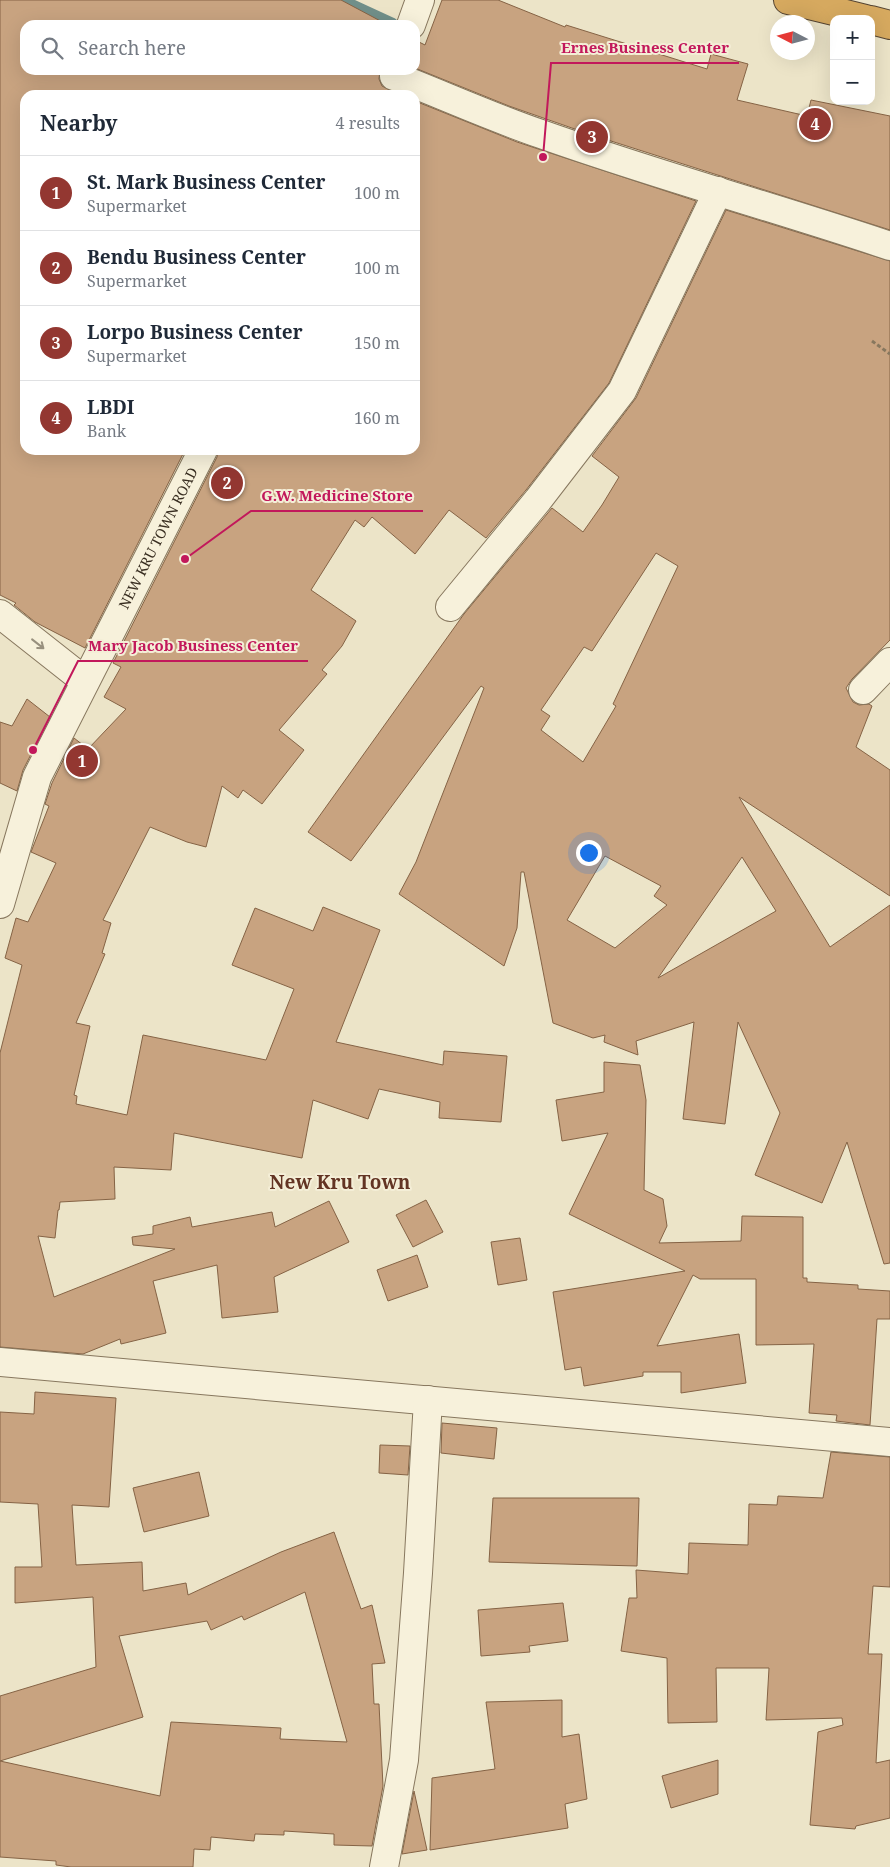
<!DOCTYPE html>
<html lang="en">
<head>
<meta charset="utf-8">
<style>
  :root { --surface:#fff; --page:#f6f6f7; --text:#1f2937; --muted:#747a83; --line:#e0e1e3; --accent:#933731 }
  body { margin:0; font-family:"Noto Serif",serif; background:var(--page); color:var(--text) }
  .controls { position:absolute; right:15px; top:15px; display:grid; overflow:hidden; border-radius:10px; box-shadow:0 5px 20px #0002 }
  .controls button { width:45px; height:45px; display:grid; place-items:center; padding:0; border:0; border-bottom:1px solid var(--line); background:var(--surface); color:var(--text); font:25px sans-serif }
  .compass { position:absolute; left:770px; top:15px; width:45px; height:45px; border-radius:50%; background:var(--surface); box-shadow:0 5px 20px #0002; rotate:276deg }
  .you { position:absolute; left:588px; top:852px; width:18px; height:18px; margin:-12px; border:4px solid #fff; border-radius:50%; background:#1a73e8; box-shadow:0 0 0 8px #1a73e833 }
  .badge { display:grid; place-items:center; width:32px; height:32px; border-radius:50%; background:var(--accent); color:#fff; font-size:16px; font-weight:700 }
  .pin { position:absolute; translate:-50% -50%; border:2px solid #fff; box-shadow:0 1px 5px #0006 }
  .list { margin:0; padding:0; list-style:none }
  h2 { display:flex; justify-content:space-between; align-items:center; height:65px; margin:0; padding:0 20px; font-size:21px }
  h2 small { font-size:16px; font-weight:400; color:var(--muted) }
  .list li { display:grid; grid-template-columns:32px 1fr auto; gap:15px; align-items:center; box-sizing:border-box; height:75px; padding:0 20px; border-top:1px solid var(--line) }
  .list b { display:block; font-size:19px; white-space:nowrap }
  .list p { margin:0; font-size:16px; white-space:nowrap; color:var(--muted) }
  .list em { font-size:16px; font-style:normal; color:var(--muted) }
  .icon { flex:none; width:28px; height:28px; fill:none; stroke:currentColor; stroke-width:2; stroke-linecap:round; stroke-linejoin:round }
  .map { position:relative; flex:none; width:890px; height:1867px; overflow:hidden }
  .search { position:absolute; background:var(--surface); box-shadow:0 5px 20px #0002; left:20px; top:20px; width:400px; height:55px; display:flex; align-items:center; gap:12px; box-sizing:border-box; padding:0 18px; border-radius:15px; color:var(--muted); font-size:19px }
  .panel { position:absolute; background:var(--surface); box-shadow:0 5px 20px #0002; left:20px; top:90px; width:400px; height:365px; border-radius:15px }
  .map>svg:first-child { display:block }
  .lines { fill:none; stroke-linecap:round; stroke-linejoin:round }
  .stream { stroke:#708f89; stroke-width:10 }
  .building { fill:#c8a380; stroke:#856345; fill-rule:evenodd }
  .minor-casing { stroke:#87775e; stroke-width:30 }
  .highway-casing { stroke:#564532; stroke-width:30 }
  .path { stroke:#87775e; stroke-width:3; stroke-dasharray:4 2.5; stroke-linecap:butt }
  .minor { stroke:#f7f1db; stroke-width:28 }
  .highway { stroke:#d6a95f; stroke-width:28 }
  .oneway { stroke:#98907e }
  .labels { text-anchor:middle; stroke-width:4; stroke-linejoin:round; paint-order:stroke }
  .street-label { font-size:14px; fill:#392e21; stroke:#f4eed7 }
  .district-label { font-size:19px; font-weight:bold; fill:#633423; stroke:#f4eed7 }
  .leader { fill:none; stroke:#c2185b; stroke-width:2 }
  .callout-dot { fill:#c2185b; stroke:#f4eed7; stroke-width:2 }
  .callout-label { font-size:15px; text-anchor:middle; font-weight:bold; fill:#c2185b; stroke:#f4eed7; stroke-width:4; stroke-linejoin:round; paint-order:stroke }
</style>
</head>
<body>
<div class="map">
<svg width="890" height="1867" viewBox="0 0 890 1867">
  <rect width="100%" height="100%" fill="#ece4c8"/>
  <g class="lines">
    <polyline class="stream" points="343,0 393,23"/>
  </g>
  <g class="building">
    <polygon points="0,0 341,0 388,25 25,25 25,70 380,70 379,79 382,86 400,95 25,95 25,450 185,450 85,648 35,622 14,605 16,603 0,595"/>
    <polygon points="442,0 498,0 565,27 566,25 707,69 711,54 748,64 737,100 807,116 811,100 890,116 890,230 589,134 509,106 415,68 415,40 425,45"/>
    <polygon points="415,101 517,142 696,201 609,383 526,490 486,538 449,510 415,554 372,517 364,527 355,520 311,590 356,621 342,646 322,670 327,674 279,730 304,750 262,804 243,790 238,798 222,786 206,847 187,842 150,827 103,920 111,923 102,953 105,954 76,1023 90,1026 74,1095 77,1096 76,1104 127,1115 143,1035 266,1060 294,989 232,965 255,908 313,931 323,907 380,930 336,1042 443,1065 444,1051 507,1056 501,1122 439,1118 440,1102 379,1089 368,1119 313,1100 302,1158 174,1133 171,1170 114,1167 115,1199 60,1202 59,1210 58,1210 55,1238 38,1236 54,1297 175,1249 133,1245 132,1237 153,1234 153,1226 190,1217 192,1227 272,1212 275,1227 329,1201 349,1242 274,1277 278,1312 222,1318 217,1265 153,1281 166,1333 121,1344 120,1339 83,1354 0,1347 0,1053 22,965 5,958 16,918 28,922 56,863 31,852 49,806 45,804 52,783 74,738 88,749 126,709 104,697 121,667 113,663 217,457 218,450 415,450"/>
    <path d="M726 210 890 261V640L852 679 846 688 853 702 859 705 869 704 872 706 856 747 890 770V896L739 797 830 947 890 905V1263L884 1264 847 1142 822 1203 755 1175 780 1113 738 1022 725 1124 683 1119 694 1022 636 1041 638 1055 604 1042 605 1035 593 1038 553 1023 524 872H521L517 928 504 966 399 894 416 862 484 688 481 686 351 861 308 832 464 614 552 508 583 532 602 505 619 477 592 456 636 398ZM656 553 678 566 613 704 616 706 583 762 541 730 550 716 541 710 584 647 592 651ZM605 856 661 886 654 896 667 905 615 948 567 920ZM742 857 776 911 658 978Z"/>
    <polygon points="27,699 50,717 23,770 17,791 0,783 0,722 12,726"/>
    <polygon points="604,1062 640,1065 646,1100 644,1190 663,1199 667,1226 659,1243 741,1241 742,1216 803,1217 803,1278 807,1278 807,1282 858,1285 858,1289 890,1291 890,1319 877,1319 870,1425 836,1421 837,1415 809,1413 814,1344 756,1345 756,1279 700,1279 693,1275 657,1346 739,1334 746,1383 681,1393 681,1372 643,1372 643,1376 584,1386 581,1367 565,1370 553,1292 685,1271 569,1214 608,1133 562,1141 556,1100 604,1092"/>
    <polygon points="426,1200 443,1232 413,1247 396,1215"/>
    <polygon points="520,1238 527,1280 498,1285 491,1242"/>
    <polygon points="417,1255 428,1287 388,1301 377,1270"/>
    <path d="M35 1392 116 1398 109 1507 72 1505 76 1565 142 1562 143 1591 186 1583 188 1595 281 1552 334 1532 361 1609 372 1605 385 1663 372 1664 374 1704H379L383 1786 372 1846 334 1845V1834L284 1831V1835L255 1834 254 1841 211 1837 210 1850 194 1849 193 1867H71L56 1865V1861L0 1857V1696L96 1667 93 1597 15 1603V1567H42L38 1504 0 1502V1412L34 1414ZM305 1592 347 1742 280 1739 281 1728 171 1722 160 1796 0 1761 143 1717 119 1636 207 1621 211 1630 242 1616 244 1620Z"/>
    <polygon points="442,1423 497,1428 494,1459 441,1453"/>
    <polygon points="380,1445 410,1446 408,1475 379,1473"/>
    <polygon points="831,1452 890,1457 890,1587 873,1586 868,1654 882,1654 876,1763 890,1760 890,1818 856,1826 855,1829 810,1825 818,1732 843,1725 842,1718 766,1720 769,1668 716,1668 717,1722 668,1723 667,1658 621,1651 629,1598 637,1598 636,1570 688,1574 689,1543 748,1545 749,1504 777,1505 778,1496 823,1498"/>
    <polygon points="199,1472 209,1516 144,1532 133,1488"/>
    <polygon points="493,1498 639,1498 637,1566 489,1562"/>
    <polygon points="563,1603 568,1641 529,1646 530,1652 481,1656 478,1610"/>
    <polygon points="562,1700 562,1737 579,1734 587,1799 565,1804 568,1828 430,1850 432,1778 495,1769 486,1702"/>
    <polygon points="718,1760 718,1794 671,1808 662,1776"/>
    <polygon points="414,1791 427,1850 402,1854"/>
  </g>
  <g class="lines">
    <defs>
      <g id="minor">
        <polyline points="411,25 420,0"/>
        <path d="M394 76C443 95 491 117 541 134 656 175 774 207 890 246"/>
        <polyline points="450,607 538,500 622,391 718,191"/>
        <polyline points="0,614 85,681"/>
        <polyline points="863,690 890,662"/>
        <path id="s1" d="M0 904 37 777 203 450"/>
        <polyline points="0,1362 890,1442"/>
        <polyline points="384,1867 404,1760 418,1573 428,1400"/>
      </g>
      <g id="highway">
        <polyline points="788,0 866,19"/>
        <polyline points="871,20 890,25"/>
      </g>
    </defs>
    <use href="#minor" class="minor-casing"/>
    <use href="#highway" class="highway-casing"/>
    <polyline class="path" points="872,341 890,354"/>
    <use href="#minor" class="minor"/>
    <use href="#highway" class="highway"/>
  </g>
  <defs><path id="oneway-shaft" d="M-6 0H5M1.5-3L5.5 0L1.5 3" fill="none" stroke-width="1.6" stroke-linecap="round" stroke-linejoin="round" transform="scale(1.25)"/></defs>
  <use class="oneway" href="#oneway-shaft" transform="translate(38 644) rotate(38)"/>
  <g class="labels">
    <g class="street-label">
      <text dy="5" stroke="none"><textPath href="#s1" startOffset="400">NEW KRU TOWN ROAD</textPath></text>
    </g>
    <g class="district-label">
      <text x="340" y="1189">New Kru Town</text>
    </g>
  </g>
  <path class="leader" d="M543 157L551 63H739M185 559L251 511H423M33 750L78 661H308"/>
  <g class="callout-dot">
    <circle cx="543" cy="157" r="5"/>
    <circle cx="185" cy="559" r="5"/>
    <circle cx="33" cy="750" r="5"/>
  </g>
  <g class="callout-label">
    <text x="645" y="53">Ernes Business Center</text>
    <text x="337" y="501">G.W. Medicine Store</text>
    <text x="193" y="651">Mary Jacob Business Center</text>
  </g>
</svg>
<div class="controls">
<button>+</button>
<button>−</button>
</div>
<svg class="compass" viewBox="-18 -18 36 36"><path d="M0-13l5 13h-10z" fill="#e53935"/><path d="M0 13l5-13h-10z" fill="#747a83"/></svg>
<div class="you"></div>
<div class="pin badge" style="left:82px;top:761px">1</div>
<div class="pin badge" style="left:227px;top:483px">2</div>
<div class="pin badge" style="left:592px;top:137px">3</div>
<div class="pin badge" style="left:815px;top:124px">4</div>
<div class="search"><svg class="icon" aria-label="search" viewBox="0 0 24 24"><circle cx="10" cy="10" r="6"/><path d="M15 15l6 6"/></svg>Search here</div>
<section class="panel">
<h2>Nearby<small>4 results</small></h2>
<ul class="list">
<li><span class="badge">1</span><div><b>St. Mark Business Center</b><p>Supermarket</p></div><em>100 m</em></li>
<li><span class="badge">2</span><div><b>Bendu Business Center</b><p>Supermarket</p></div><em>100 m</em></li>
<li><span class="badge">3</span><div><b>Lorpo Business Center</b><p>Supermarket</p></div><em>150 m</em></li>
<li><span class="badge">4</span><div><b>LBDI</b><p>Bank</p></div><em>160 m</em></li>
</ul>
</section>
</div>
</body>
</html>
